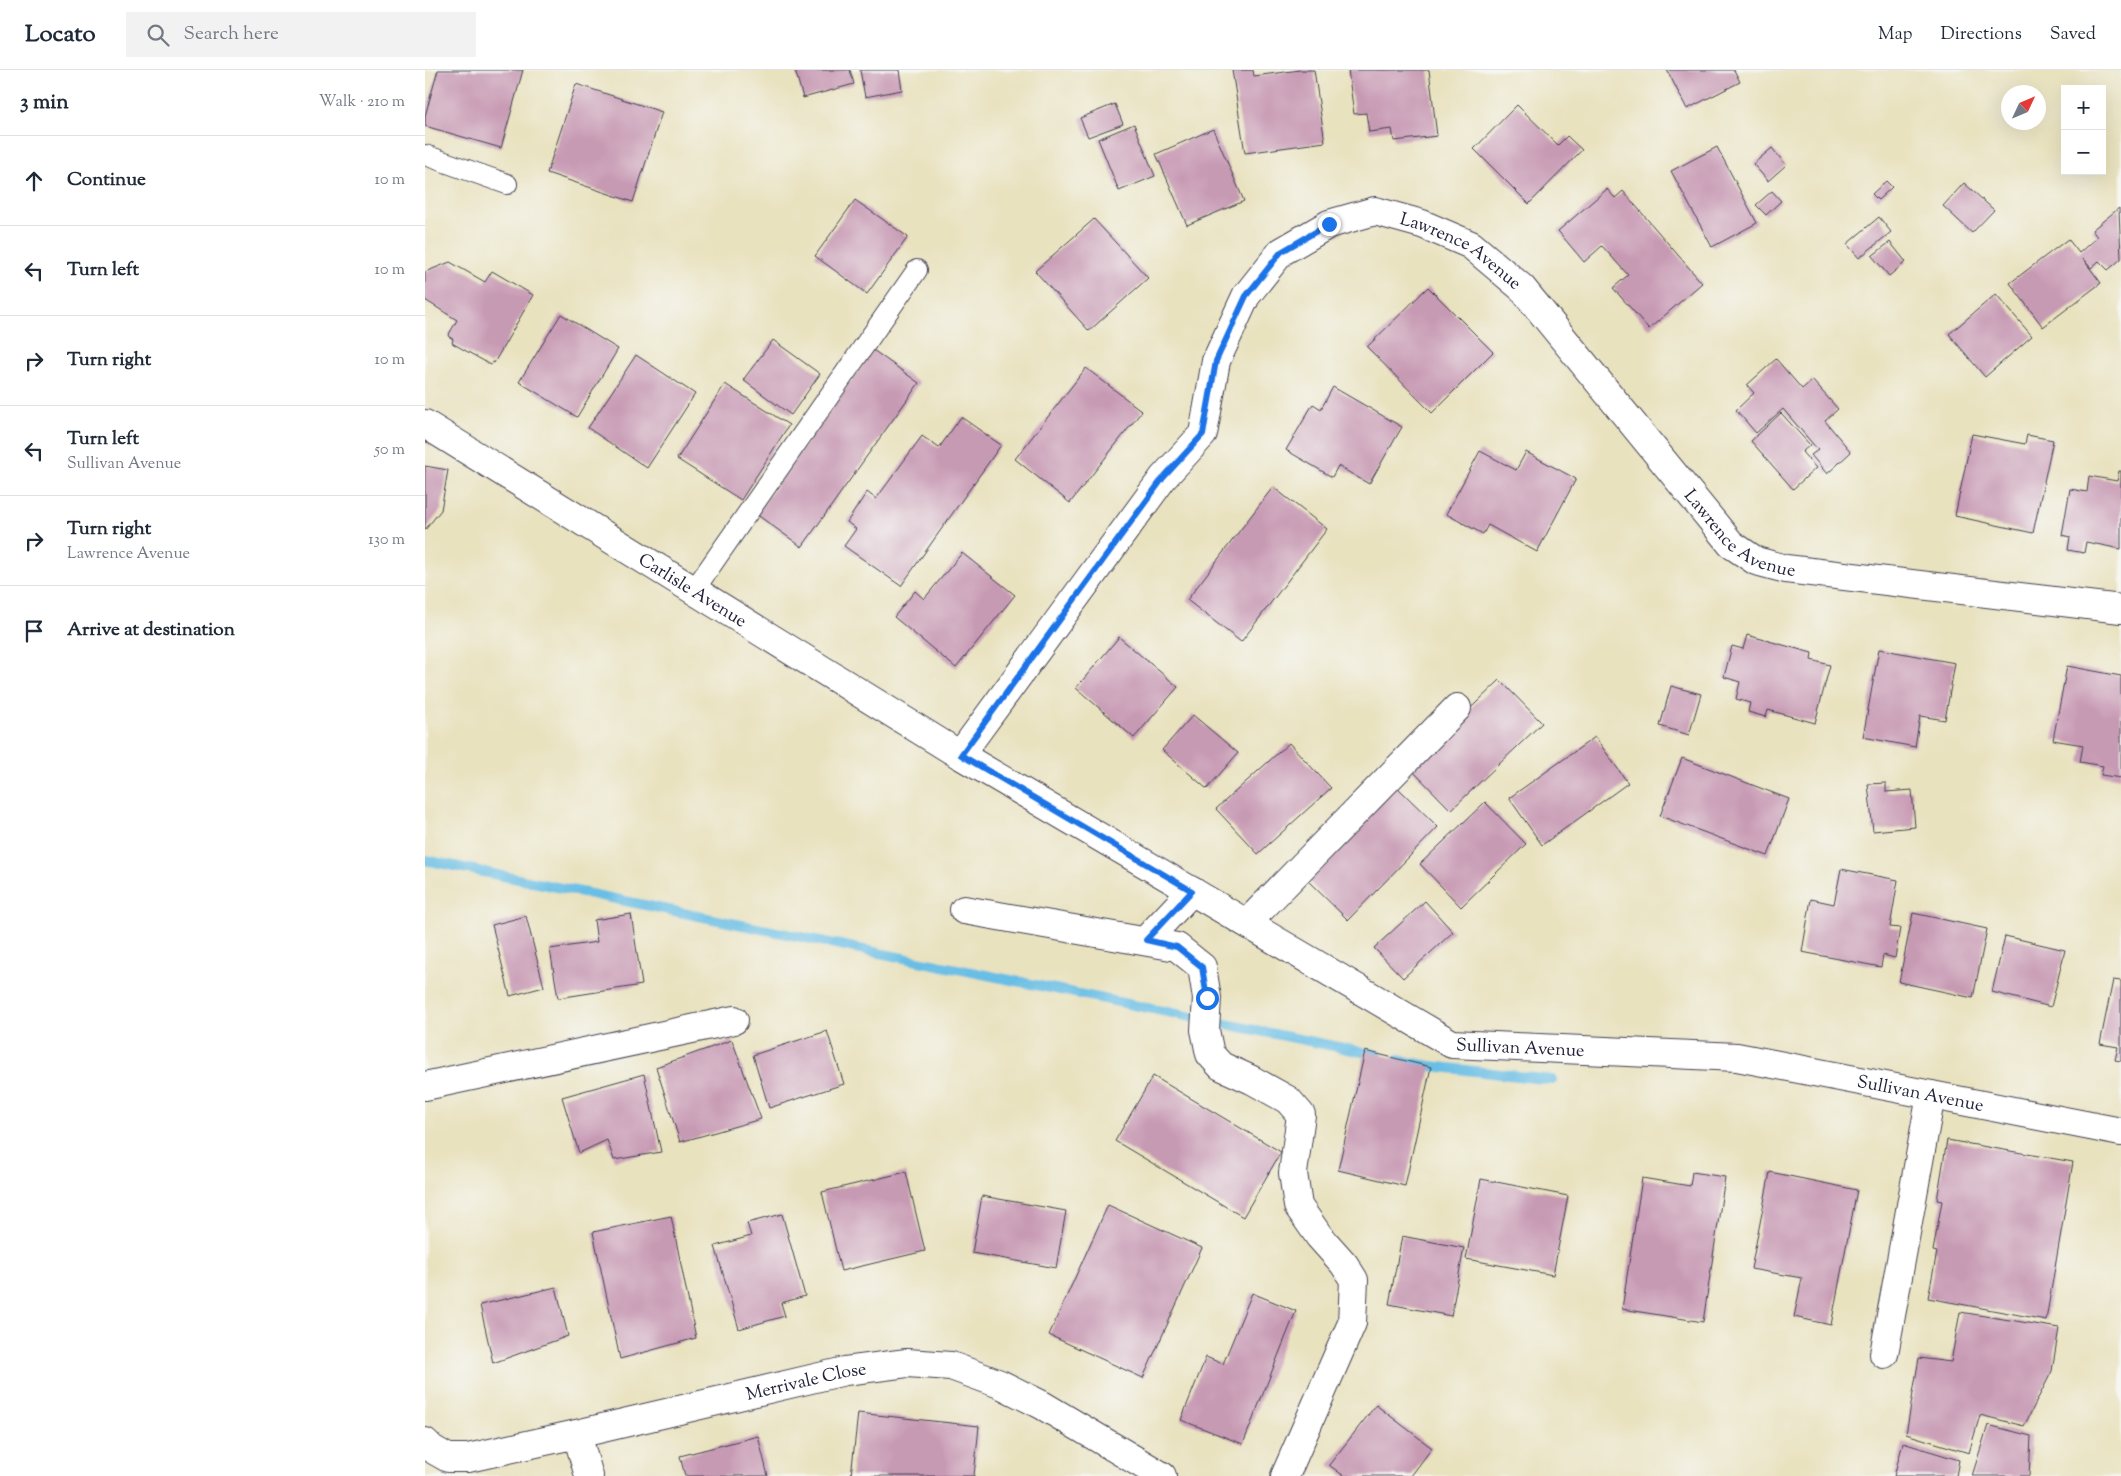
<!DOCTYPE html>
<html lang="en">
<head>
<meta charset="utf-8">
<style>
  :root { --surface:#fff; --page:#f2f2f3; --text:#1f2937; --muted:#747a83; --line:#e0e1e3 }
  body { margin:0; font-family:"Sorts Mill Goudy",serif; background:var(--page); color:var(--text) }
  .controls { position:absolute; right:15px; top:15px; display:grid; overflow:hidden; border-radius:0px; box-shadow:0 5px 20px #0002 }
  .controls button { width:45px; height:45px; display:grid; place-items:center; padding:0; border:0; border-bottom:1px solid var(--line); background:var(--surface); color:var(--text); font:25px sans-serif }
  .compass { position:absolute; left:1576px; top:15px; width:45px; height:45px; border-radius:50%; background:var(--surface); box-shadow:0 5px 20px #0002; rotate:46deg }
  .stop { position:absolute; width:15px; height:15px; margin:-11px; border:4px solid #1a73e8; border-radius:50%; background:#fff }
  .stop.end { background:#1a73e8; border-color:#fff; box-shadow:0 1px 5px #0008 }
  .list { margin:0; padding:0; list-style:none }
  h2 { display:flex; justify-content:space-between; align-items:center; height:65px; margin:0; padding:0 20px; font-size:21px }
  h2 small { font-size:16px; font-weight:400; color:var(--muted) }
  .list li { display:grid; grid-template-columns:32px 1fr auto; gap:15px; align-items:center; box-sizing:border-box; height:90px; padding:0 20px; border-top:1px solid var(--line) }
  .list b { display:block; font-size:19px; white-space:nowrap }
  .list p { margin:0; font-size:16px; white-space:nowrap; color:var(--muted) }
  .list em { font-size:16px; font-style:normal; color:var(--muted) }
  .icon { flex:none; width:28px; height:28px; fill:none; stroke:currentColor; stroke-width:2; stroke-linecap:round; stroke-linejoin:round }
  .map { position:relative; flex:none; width:1696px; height:1406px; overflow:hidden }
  header { display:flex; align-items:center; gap:30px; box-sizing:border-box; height:70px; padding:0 25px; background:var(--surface); border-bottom:1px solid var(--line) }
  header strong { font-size:24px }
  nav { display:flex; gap:28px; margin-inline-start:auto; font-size:18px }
  .search { width:350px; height:45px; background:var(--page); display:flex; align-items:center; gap:12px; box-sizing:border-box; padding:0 18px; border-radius:0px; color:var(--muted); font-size:19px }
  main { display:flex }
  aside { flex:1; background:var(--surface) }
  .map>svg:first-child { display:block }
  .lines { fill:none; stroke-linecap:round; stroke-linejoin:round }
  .stream { stroke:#69bee5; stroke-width:10 }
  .building { fill:#c79ab4 }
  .service-casing { stroke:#403f4f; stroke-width:22 }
  .minor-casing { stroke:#403f4f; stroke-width:30 }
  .service { stroke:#fff; stroke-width:20 }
  .minor { stroke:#fff; stroke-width:28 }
  .route { stroke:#1a73e8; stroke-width:6 }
  .labels { text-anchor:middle; stroke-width:4.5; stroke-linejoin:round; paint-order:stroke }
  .street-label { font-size:18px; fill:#22223b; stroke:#f6f6f2 }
</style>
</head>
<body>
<header>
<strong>Locato</strong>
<div class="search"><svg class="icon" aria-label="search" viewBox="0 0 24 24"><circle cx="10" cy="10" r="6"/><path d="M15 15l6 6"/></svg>Search here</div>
<nav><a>Map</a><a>Directions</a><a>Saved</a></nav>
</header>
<main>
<aside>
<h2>3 min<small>Walk · 210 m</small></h2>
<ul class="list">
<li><svg class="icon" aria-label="ahead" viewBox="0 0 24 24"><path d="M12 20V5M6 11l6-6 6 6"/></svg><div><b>Continue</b></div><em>10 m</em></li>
<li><svg class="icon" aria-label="left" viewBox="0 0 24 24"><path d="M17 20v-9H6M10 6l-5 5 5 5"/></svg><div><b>Turn left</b></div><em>10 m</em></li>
<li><svg class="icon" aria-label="right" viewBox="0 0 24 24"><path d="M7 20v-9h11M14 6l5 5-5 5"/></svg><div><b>Turn right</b></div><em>10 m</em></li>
<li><svg class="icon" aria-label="left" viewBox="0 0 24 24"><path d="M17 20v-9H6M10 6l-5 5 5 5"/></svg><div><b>Turn left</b><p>Sullivan Avenue</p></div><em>50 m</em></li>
<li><svg class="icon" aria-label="right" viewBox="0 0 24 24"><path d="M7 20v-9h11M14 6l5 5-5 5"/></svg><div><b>Turn right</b><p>Lawrence Avenue</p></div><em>130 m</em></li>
<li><svg class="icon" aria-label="arrive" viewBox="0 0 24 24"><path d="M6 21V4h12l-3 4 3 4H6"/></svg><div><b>Arrive at destination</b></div></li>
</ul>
</aside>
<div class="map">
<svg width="1696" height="1406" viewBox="0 0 1696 1406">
  <rect width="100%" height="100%" fill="#f6f6f2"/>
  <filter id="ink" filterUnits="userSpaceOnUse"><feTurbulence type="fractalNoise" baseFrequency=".02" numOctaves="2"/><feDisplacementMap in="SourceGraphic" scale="10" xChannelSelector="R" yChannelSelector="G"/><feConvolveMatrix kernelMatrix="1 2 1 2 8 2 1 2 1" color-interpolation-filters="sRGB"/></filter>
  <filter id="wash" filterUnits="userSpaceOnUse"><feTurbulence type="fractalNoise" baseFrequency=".0096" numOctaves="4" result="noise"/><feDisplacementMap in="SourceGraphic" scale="20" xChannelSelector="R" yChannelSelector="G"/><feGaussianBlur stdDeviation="1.12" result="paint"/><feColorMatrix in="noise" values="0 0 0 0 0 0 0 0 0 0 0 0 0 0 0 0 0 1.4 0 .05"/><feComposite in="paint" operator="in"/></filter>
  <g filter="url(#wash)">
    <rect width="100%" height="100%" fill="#e9e2bf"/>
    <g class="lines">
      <g class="stream">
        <polyline points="0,790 952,985"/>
        <polyline points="973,990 1006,996 1127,1010"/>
      </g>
    </g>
    <g id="blocks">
      <g class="building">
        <polygon points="13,0 98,0 76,78 0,56 0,46"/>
        <polygon points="370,0 425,0 429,14 378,28"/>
        <polygon points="435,0 474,0 477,20 440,27"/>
        <polygon points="807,0 828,0 829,6 875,0 889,0 900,72 820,83"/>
        <polygon points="923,0 1004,0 1012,66 969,71 967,59 944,62 941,43 929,44"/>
        <polygon points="1242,0 1309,0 1315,12 1262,39"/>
        <polygon points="151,14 237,42 208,132 122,103"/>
        <polygon points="690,34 698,54 663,67 655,48"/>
        <polygon points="1092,35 1133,75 1142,66 1157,80 1104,134 1049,79"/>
        <polygon points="709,54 730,106 694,121 673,69"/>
        <polygon points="788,59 819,131 762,155 731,84"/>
        <polygon points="1292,77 1332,153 1287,177 1246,101"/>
        <polygon points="1347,78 1361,95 1343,111 1328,94"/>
        <polygon points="1461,111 1467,117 1453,130 1447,124"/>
        <polygon points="1539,113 1569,140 1547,163 1518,136"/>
        <polygon points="1182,119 1190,128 1198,121 1277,213 1224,259 1188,218 1203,205 1177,176 1159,192 1133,161"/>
        <polygon points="1347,121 1356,131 1341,145 1331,135"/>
        <polygon points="430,130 483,167 442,224 390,186"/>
        <polygon points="1694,138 1696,189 1683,200 1674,191 1666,198 1658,189 1676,213 1618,257 1585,213 1643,169 1654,183 1672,167 1667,160"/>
        <polygon points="1454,147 1466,162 1434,188 1422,174"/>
        <polygon points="669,149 723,208 664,261 610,201"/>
        <polygon points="1465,172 1481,192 1464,206 1447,186"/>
        <polygon points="25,192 60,212 67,201 108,225 69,293 67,292 66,295 27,273 28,269 23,266 32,250 0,230 0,202"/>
        <polygon points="1003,217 1068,282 1007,343 942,277"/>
        <polygon points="1571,224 1607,266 1560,307 1524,264"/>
        <polygon points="136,244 193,279 152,347 94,312"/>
        <polygon points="348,270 395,304 366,345 318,310"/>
        <polygon points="448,280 494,313 377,477 331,444"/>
        <polygon points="211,285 270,324 222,398 163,358"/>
        <polygon points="1351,289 1377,319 1387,310 1413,339 1400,351 1426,382 1402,404 1386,385 1393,380 1358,339 1331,363 1311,340 1329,323 1322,315"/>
        <polygon points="661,298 717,341 645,433 590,389"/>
        <polygon points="300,314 364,355 316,430 252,389"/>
        <polygon points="908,317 977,357 944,414 913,396 907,407 861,380 888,334 896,339"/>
        <polygon points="1356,343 1385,375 1377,382 1391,398 1368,419 1326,371"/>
        <polygon points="536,347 576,375 476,516 419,476 431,459 422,452 442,422 451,429 497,366 514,378"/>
        <polygon points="1547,364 1600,374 1602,365 1628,370 1608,463 1530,446"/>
        <polygon points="1055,381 1091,400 1101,382 1151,409 1112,482 1063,455 1058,464 1021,444"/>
        <polygon points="0,396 23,400 16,440 0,460"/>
        <polygon points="1694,401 1696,401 1696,479 1661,472 1659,483 1643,480 1645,467 1637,465 1645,419 1662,422 1664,406 1692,411"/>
        <polygon points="848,417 902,459 816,572 762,530"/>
        <polygon points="537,483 590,525 531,598 469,547 490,521 499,529"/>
        <polygon points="1322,565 1387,583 1386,590 1405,595 1390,653 1343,640 1341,647 1323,642 1325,633 1311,629 1315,612 1299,607 1307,576 1318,579"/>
        <polygon points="694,567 753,617 709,668 651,618"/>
        <polygon points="1454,579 1530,593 1520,650 1495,646 1490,677 1438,667"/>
        <polygon points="1642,596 1696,606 1696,708 1676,705 1678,696 1655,692 1658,675 1628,670"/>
        <polygon points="1075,610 1117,653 1026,740 984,697"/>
        <polygon points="1246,616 1276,624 1264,665 1235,656"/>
        <polygon points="768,645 813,683 782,719 737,680"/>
        <polygon points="1170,667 1203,713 1117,775 1084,728"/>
        <polygon points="864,673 906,718 833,784 791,739"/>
        <polygon points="1257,688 1364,729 1343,786 1235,746"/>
        <polygon points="1461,713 1461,722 1487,720 1490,757 1448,761 1443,714"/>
        <polygon points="969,714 1013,757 923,850 879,807"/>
        <polygon points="1060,732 1101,774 1036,837 995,794"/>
        <polygon points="1416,799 1473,810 1465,857 1475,858 1470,888 1458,885 1456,897 1377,882 1386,829 1409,834"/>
        <polygon points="1000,831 1028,862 978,908 949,878"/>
        <polygon points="1488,843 1562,859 1548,928 1474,912"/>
        <polygon points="206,844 217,915 133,928 125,879 172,872 169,850"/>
        <polygon points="101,846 119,917 85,926 67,855"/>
        <polygon points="1580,866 1640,880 1626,937 1567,922"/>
        <polygon points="1688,910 1696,911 1696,991 1690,990 1693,977 1675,974"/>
        <polygon points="402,961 419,1014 344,1038 328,985"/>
        <polygon points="307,970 336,1049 255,1072 231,997"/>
        <polygon points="940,981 1006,997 980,1116 913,1100"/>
        <polygon points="219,1004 236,1082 189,1090 182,1070 154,1083 137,1027"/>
        <polygon points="728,1006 856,1082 818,1147 690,1071"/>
        <polygon points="1522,1070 1648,1092 1621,1250 1503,1228 1512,1182 1508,1181 1517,1131 1512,1130"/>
        <polygon points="481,1102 500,1181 416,1201 397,1122"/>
        <polygon points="1267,1102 1300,1107 1278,1252 1197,1239 1217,1108 1265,1116"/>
        <polygon points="1345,1102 1432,1120 1406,1255 1369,1247 1377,1208 1326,1199"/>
        <polygon points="1056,1109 1143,1126 1128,1205 1041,1189"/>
        <polygon points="557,1126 641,1141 631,1198 547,1183"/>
        <polygon points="683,1135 777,1178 718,1308 624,1265"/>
        <polygon points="357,1144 380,1226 356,1233 360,1246 314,1259 290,1176 326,1166 322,1153"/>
        <polygon points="246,1146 271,1268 195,1289 168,1162"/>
        <polygon points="977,1166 1039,1178 1026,1246 964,1234"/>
        <polygon points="131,1217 143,1266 68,1293 55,1235"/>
        <polygon points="827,1223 871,1241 818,1374 756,1350 781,1287 798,1294"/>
        <polygon points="1535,1242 1634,1258 1627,1301 1599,1356 1555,1345 1544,1383 1481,1364 1494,1288 1526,1292"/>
        <polygon points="951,1335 1007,1378 986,1406 919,1406 904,1395"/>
        <polygon points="433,1343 554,1356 549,1406 426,1406"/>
        <polygon points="1563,1355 1606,1366 1604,1406 1547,1406"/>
        <polygon points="333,1366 343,1406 260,1406 255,1386"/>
        <polygon points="1478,1373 1534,1390 1531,1406 1469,1406"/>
      </g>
    </g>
  </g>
  <g filter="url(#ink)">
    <use href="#blocks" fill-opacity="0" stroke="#403f4f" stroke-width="1"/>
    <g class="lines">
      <defs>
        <g id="service">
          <polyline points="0,85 82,114"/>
          <polyline points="269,520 492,200"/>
        </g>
        <g id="minor">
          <path id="s1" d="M0 354 535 685 1027 974 1312 987 1696 1062"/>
          <path id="s2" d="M535 685 738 408 778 364 791 291 821 226 856 182 904 154 950 141 997 154 1046 175 1097 218 1306 474 1331 491 1361 499 1696 539"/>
          <polyline points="539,840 752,877 777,897 782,928 780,960 785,984 796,996 827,1010 863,1030 876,1045 868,1103 873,1136 894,1166 919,1194 929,1210 927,1253 860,1406"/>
          <polyline points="822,853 1032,638"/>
          <polyline points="721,870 767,821"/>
          <polyline points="0,1016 309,950"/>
          <polyline points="1459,1284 1506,1025"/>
          <polyline points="152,1364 164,1406"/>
          <path id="s3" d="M0 1372 7 1379 23 1388H43L152 1364 420 1301 482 1293 526 1296 575 1314 617 1335 737 1406"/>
        </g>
      </defs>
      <use href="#service" class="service-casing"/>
      <use href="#minor" class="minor-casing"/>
      <use href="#service" class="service"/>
      <use href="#minor" class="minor"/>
    </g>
  </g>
  <g class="lines" filter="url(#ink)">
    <polyline class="route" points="782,928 777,897 752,877 721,870 767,821 536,685 738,408 778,364 791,291 821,226 856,182 904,154"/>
  </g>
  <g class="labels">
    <g class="street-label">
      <text dy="6" stroke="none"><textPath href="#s2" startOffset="804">Lawrence Avenue</textPath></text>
      <text dy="6" stroke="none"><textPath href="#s2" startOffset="1209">Lawrence Avenue</textPath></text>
      <text dy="6" stroke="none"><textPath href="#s1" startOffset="315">Carlisle Avenue</textPath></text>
      <text dy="6" stroke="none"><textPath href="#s1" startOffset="1268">Sullivan Avenue</textPath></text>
      <text dy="6" stroke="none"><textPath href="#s1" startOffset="1672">Sullivan Avenue</textPath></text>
      <text dy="6" stroke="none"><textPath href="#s3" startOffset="395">Merrivale Close</textPath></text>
    </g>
  </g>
</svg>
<div class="controls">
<button>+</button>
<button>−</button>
</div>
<svg class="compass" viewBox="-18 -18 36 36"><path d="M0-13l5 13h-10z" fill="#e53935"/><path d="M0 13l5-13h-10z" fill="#747a83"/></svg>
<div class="stop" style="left:782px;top:928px"></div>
<div class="stop end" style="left:904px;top:154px"></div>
</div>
</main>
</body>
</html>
